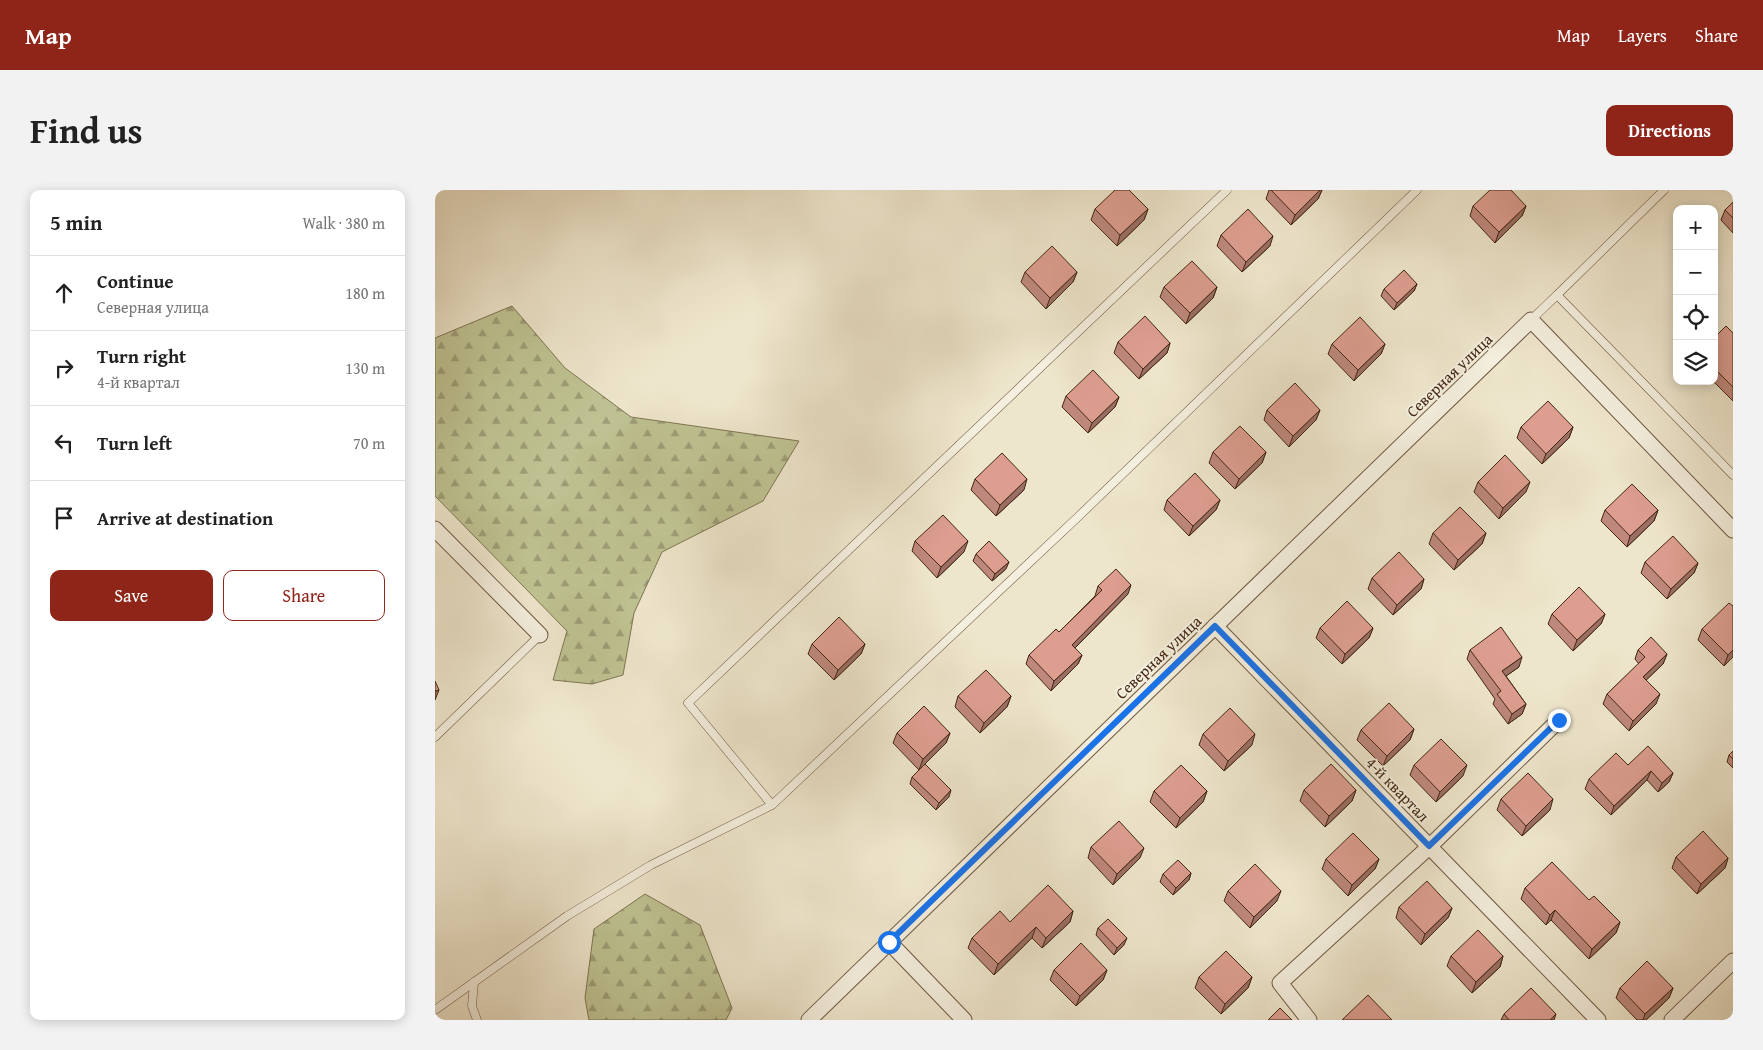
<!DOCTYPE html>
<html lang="en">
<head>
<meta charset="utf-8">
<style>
  :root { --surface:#fff; --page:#f2f2f2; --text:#222; --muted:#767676; --line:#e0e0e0; --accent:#8f2418 }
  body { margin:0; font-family:"Gentium Book Plus",serif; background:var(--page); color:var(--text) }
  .controls { position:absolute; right:15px; top:15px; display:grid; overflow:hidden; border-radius:10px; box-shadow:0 2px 12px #0003 }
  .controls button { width:45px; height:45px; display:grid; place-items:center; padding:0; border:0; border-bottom:1px solid var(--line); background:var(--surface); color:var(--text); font:25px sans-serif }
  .stop { position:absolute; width:15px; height:15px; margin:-11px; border:4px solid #1a73e8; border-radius:50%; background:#fff }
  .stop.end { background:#1a73e8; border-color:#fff; box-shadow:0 1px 5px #0008 }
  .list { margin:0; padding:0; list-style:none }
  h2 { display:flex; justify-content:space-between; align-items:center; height:65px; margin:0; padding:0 20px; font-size:21px }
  h2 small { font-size:16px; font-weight:400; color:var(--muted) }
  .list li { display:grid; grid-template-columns:32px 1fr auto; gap:15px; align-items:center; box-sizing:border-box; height:75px; padding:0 20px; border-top:1px solid var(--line) }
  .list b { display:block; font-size:19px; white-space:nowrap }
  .list p { margin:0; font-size:16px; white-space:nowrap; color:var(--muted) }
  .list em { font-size:16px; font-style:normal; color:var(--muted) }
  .actions { display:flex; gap:10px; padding:15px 20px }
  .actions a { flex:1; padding:11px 0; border:1px solid var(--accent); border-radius:10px; text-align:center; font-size:18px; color:var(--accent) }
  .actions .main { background:var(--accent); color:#fff }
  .icon { flex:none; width:28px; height:28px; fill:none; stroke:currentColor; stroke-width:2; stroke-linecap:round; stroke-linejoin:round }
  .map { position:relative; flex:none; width:1298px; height:830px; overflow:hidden; border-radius:10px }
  header { display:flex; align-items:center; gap:30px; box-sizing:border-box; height:70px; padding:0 25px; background:var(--accent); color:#fff }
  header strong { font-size:24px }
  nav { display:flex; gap:28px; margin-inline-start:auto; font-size:18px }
  .intro { display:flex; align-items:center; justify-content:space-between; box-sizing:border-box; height:120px; padding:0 30px }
  h1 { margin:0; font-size:35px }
  .button { padding:12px 22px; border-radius:10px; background:var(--accent); color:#fff; font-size:18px; font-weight:700 }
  main { display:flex; gap:30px; padding:0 30px }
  aside { flex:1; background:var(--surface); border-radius:10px; box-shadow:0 2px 12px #0003 }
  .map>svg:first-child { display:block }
  .forest { fill:url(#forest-firs); stroke:#817553 }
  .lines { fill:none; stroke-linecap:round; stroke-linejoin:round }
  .lane-casing { stroke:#6e5741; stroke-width:9 }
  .street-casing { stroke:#6e5741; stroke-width:17 }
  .lane { stroke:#f4efde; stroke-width:8 }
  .street { stroke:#f4efde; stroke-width:15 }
  .wall { fill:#be887c; stroke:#432713 }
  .shaded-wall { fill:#9b6f65; stroke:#432713 }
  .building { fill:#dd9e90; stroke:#432713 }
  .route { stroke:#1a73e8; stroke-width:6 }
  .labels { text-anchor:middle; stroke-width:4; stroke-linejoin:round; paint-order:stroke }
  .street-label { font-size:16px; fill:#432713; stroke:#f4efde }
</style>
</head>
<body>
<header>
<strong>Map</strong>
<nav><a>Map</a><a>Layers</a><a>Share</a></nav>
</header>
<div class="intro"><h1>Find us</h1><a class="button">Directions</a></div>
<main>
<aside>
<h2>5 min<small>Walk · 380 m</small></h2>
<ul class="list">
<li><svg class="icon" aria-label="ahead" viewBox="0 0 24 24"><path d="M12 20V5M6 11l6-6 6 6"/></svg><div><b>Continue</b><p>Северная улица</p></div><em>180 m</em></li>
<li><svg class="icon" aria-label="right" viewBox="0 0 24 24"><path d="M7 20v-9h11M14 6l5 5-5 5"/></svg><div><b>Turn right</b><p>4-й квартал</p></div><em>130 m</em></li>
<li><svg class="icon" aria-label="left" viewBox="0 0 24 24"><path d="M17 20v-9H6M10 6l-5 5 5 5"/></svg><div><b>Turn left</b></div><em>70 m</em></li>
<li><svg class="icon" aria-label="arrive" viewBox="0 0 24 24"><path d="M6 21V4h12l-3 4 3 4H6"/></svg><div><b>Arrive at destination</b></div></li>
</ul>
<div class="actions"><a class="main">Save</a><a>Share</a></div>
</aside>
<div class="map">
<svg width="1298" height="830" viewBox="0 0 1298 830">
  <defs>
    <pattern id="forest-firs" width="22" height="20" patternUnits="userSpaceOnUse" patternTransform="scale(1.25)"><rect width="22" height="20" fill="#bfc393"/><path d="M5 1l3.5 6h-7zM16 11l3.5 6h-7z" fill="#9d9e77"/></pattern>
  </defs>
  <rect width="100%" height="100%" fill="#eee6cc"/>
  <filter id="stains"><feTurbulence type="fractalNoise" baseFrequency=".004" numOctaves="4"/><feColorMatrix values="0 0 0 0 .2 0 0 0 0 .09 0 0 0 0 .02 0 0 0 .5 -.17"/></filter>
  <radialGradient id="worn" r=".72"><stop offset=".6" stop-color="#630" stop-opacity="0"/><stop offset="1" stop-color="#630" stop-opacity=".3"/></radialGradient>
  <g class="forest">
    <polygon points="77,116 130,178 196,227 364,251 328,311 227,362 199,423 188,485 157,494 118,490 132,441 0,306 0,148"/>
    <polygon points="210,704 265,735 297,818 291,830 154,830 150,808 159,739"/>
  </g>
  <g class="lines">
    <defs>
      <g id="lane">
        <polyline points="1229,0 1122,105 1298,285"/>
        <polyline points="1096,130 1122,105"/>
        <polyline points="0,547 105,445"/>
        <polyline points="337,615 253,513 792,0"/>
        <polyline points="39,792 37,816 42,830"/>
        <polyline points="0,820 132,726 216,675 337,615 645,325 982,0"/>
      </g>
      <g id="street">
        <polyline points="0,339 105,445"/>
        <polyline points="780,436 1163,830"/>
        <polyline points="454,752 529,830"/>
        <polyline points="374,830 1096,130 1298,340"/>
        <polyline points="874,830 845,793 994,657 1124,530"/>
        <polyline points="1237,830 1298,771"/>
      </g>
    </defs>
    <use href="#lane" class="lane-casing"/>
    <use href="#street" class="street-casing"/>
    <use href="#lane" class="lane"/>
    <use href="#street" class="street"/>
  </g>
  <g class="wall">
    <polygon points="834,0 887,0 883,9 856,35 831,9"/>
    <polygon points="1298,12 1298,43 1286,30 1290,20"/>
    <polygon points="1038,16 1091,16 1087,26 1060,53 1035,26"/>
    <polygon points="660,19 713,19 709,30 682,56 656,30"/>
    <polygon points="786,45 835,56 807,82 782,56"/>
    <polygon points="590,82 642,82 638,92 611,119 586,92"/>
    <polygon points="982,94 979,101 959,120 946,106 949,99"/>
    <polygon points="729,97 782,97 778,108 751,134 725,107"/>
    <polygon points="1298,143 1298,211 1278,191 1279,191 1279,148"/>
    <polygon points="683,152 735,153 732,163 704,189 679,163"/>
    <polygon points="897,154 950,154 946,164 919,191 893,164"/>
    <polygon points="631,206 684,207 680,217 653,243 627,217"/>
    <polygon points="832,220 885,220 881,230 854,257 829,230"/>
    <polygon points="1086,237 1138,237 1134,248 1107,274 1082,248"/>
    <polygon points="778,262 831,262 827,273 800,299 774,273"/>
    <polygon points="540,289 589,300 561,326 536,300"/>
    <polygon points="1043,292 1091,302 1064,329 1039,302"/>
    <polygon points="732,310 785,310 781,320 754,346 729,320"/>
    <polygon points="1170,320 1223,320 1219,331 1192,357 1166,331"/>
    <polygon points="998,343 1051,343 1047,354 1019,380 994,354"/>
    <polygon points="480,351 529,362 502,388 477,361"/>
    <polygon points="541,364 571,379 557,391 538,371"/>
    <polygon points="1210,372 1263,373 1259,383 1232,409 1206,383"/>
    <polygon points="937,388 989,389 986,399 958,425 933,399"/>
    <polygon points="663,396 693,404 640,458 647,465 643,474 616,501 591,474 594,465 624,442 660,406"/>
    <polygon points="1117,424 1170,424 1166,434 1138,461 1113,434"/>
    <polygon points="885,438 938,438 934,448 907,474 881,448"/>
    <polygon points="1267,439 1298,467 1289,476 1263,450"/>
    <polygon points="377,454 430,454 426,464 399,490 373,464"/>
    <polygon points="1035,460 1084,477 1071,486 1091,514 1087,524 1073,534 1058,514 1060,509 1032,469"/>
    <polygon points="1203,460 1232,464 1228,474 1211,490 1221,514 1194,541 1168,514 1172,504 1204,474 1200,469"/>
    <polygon points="523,506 576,506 572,517 545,543 520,517"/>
    <polygon points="979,539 975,550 948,576 922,550 926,540"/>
    <polygon points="462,543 515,543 511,553 484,580 458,553"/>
    <polygon points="768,544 817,555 789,581 764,555"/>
    <polygon points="1298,561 1298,578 1292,572 1294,565"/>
    <polygon points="979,575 1028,586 1001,612 975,585"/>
    <polygon points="1193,575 1238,583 1234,592 1223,602 1212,590 1176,625 1150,599 1154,589"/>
    <polygon points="477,587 514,607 501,620 475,594"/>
    <polygon points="869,600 921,600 917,611 890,637 865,611"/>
    <polygon points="719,601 772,601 768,612 741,638 715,612"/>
    <polygon points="1066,609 1115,620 1087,646 1062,620"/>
    <polygon points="656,657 705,668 678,695 653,668"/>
    <polygon points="1241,667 1293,668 1290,678 1262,704 1237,678"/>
    <polygon points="891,669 944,669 940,679 913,706 887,679"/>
    <polygon points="756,683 754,690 738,705 725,692 728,684"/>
    <polygon points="1090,698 1154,710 1185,732 1181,743 1154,769 1116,730 1111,735 1086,709"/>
    <polygon points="793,701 842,711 815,738 789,711"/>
    <polygon points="964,717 1017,718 1013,728 986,755 961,728"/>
    <polygon points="638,721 635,732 607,758 597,748 559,785 533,758 537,748"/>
    <polygon points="663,738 689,755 679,765 661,745"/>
    <polygon points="1016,766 1068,766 1065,777 1037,803 1012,776"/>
    <polygon points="619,780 672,780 668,790 641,816 615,790"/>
    <polygon points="764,787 817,787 813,798 786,824 760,798"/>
    <polygon points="1185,798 1238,798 1234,808 1211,830 1202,830 1181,808"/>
    <polygon points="1069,824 1119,830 1066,830"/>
  </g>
  <g class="shaded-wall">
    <polygon points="885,0 887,0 883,9 856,35 860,25"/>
    <polygon points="1091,16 1087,26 1060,53 1064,42"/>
    <polygon points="713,19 709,30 682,56 685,45"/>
    <polygon points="838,46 835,56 807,82 811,72"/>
    <polygon points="642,82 638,92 611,119 615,108"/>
    <polygon points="982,94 979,101 959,120 962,113"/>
    <polygon points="782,97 778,108 751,134 755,123"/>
    <polygon points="735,153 732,163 704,189 708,179"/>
    <polygon points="950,154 946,164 919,191 923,180"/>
    <polygon points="684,207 680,217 653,243 657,233"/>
    <polygon points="885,220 881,230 854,257 858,246"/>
    <polygon points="1138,237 1134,248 1107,274 1111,264"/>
    <polygon points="831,262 827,273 800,299 804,289"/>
    <polygon points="592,289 589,300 561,326 565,315"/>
    <polygon points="1095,292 1091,302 1064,329 1068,318"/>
    <polygon points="785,310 781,320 754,346 758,336"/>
    <polygon points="1223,320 1219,331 1192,357 1195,346"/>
    <polygon points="1051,343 1047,354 1019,380 1023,370"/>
    <polygon points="533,351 529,362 502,388 506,377"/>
    <polygon points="574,372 571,379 557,391 560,384"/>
    <polygon points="1263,373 1259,383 1232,409 1236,399"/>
    <polygon points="989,389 986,399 958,425 962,415"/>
    <polygon points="696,395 693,404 634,464 637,455"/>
    <polygon points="1170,424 1166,434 1138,461 1142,450"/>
    <polygon points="938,438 934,448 907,474 910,464"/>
    <polygon points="430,454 426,464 399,490 403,480"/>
    <polygon points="1298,460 1298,467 1289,476 1293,465"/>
    <polygon points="1232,464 1228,474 1204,497 1208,487"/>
    <polygon points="647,465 643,474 616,501 619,491"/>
    <polygon points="1087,467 1084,477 1064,491 1067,481"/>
    <polygon points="4,500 0,510 0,501"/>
    <polygon points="1225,504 1221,514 1194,541 1198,531"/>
    <polygon points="576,506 572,517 545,543 549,533"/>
    <polygon points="1091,514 1087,524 1073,534 1077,524"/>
    <polygon points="979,539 975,550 948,576 952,566"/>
    <polygon points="515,543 511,553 484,580 488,569"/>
    <polygon points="820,544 817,555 789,581 793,571"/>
    <polygon points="1032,575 1028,586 1001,612 1005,602"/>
    <polygon points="1216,581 1212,590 1176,625 1179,616"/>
    <polygon points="1238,583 1234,592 1223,602 1227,593"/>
    <polygon points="516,600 514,607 501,620 504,613"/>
    <polygon points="921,600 917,611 890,637 894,626"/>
    <polygon points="772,601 768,612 741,638 745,628"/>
    <polygon points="1118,609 1115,620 1087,646 1091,636"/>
    <polygon points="709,658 705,668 678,695 682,684"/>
    <polygon points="1293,668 1290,678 1262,704 1266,694"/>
    <polygon points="944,669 940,679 913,706 917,695"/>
    <polygon points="756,683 754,690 738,705 741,698"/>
    <polygon points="846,701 842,711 815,738 819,727"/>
    <polygon points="1017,718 1013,728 986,755 990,744"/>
    <polygon points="1120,720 1116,730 1111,735 1115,725"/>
    <polygon points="638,721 635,732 607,758 611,748"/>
    <polygon points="1185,732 1181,743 1154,769 1157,759"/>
    <polygon points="601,737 597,748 559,785 563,774"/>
    <polygon points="692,748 689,755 679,765 682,758"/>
    <polygon points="1068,766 1065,777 1037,803 1041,792"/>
    <polygon points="672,780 668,790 641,816 645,806"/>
    <polygon points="817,787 813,798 786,824 790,814"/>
    <polygon points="1238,798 1234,808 1211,830 1208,830 1210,824"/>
    <polygon points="1121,824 1119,830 1115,830"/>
  </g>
  <g class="building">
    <polygon points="680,0 694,0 713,19 685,45 660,19"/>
    <polygon points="836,0 885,0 860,25"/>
    <polygon points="1055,0 1076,0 1091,16 1064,42 1038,16"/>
    <polygon points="1298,12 1298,28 1290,20"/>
    <polygon points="813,19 838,46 811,72 786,45"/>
    <polygon points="617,56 642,82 615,108 590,82"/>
    <polygon points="757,71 782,97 755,123 729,97"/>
    <polygon points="969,80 982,94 962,113 949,99"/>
    <polygon points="710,126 735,153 708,179 683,152"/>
    <polygon points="925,127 950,154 923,180 897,154"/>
    <polygon points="1291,136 1298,143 1298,197 1279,178 1279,148"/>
    <polygon points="658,180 684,207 657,233 631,206"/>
    <polygon points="860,193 885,220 858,246 832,220"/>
    <polygon points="1113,211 1138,237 1111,264 1086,237"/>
    <polygon points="805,236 831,262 804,289 778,262"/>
    <polygon points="567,263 592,289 565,315 540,289"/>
    <polygon points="1070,265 1095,292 1068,318 1043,292"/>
    <polygon points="760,283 785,310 758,336 732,310"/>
    <polygon points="1197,294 1223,320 1195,346 1170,320"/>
    <polygon points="1025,317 1051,343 1023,370 998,343"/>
    <polygon points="508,325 533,351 506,377 480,351"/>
    <polygon points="1238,346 1263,373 1236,399 1210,372"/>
    <polygon points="554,351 574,372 560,384 541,364"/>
    <polygon points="964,362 989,389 962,415 937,388"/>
    <polygon points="681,379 696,395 637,455 647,465 619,491 594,465 621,439 624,442 667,400 663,396"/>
    <polygon points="1144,397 1170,424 1142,450 1117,424"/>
    <polygon points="912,411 938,438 910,464 885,438"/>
    <polygon points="1294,413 1298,416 1298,460 1293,465 1267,439"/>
    <polygon points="404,427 430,454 403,480 377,454"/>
    <polygon points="1066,437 1087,467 1067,481 1091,514 1077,524 1062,504 1066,501 1035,460"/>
    <polygon points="1216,447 1232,464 1208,487 1225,504 1198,531 1172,504 1210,467 1203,460"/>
    <polygon points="551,480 576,506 549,533 523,506"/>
    <polygon points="0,491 4,500 0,501"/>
    <polygon points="954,513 979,539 952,566 926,540"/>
    <polygon points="489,516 515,543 488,569 462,543"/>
    <polygon points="795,518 820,544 793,571 768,544"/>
    <polygon points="1006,549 1032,575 1005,602 979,575"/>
    <polygon points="1213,556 1238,583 1227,593 1216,581 1179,616 1154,589 1181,563 1193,575"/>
    <polygon points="1298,561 1298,569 1294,565"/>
    <polygon points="490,574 516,600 504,613 477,587"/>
    <polygon points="896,574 921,600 894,626 869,600"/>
    <polygon points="746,575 772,601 745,628 719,601"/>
    <polygon points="1093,583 1118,609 1091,636 1066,609"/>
    <polygon points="684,631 709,658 682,684 656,657"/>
    <polygon points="1268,641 1293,668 1266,694 1241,667"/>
    <polygon points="918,643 944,669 917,695 891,669"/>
    <polygon points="743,670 756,683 741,698 728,684"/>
    <polygon points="1117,672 1154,710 1159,706 1185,732 1157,759 1120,720 1115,725 1090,698"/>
    <polygon points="820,674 846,701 819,727 793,701"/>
    <polygon points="992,691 1017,718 990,744 964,717"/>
    <polygon points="613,695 638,721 611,748 601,737 563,774 537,748 565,721 575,732"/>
    <polygon points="673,729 692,748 682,758 663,738"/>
    <polygon points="1043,740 1068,766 1041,792 1016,766"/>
    <polygon points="646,753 672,780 645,806 619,780"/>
    <polygon points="791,761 817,787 790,814 764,787"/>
    <polygon points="1212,771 1238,798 1210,824 1185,798"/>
    <polygon points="1096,798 1121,824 1115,830 1074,830 1069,824"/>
    <polygon points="933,805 957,830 907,830"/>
    <polygon points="845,818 857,830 833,830"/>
  </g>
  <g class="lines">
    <polyline class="route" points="454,752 780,436 994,656 1124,530"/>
  </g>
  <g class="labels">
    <g class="street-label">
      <text transform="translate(1014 185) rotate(-44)" y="6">Северная улица</text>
      <text transform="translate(723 467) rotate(-44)" y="6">Северная улица</text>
      <text transform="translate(963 599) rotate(46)" y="6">4-й квартал</text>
    </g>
  </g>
  <rect width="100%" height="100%" filter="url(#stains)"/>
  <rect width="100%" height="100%" fill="url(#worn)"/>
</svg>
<div class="controls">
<button>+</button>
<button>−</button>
<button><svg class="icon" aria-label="locate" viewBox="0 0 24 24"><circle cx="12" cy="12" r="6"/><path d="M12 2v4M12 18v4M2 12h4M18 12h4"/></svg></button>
<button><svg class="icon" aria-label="layers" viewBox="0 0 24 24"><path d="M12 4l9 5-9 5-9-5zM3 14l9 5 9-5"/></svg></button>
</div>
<div class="stop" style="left:454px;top:752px"></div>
<div class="stop end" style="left:1124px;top:530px"></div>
</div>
</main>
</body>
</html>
